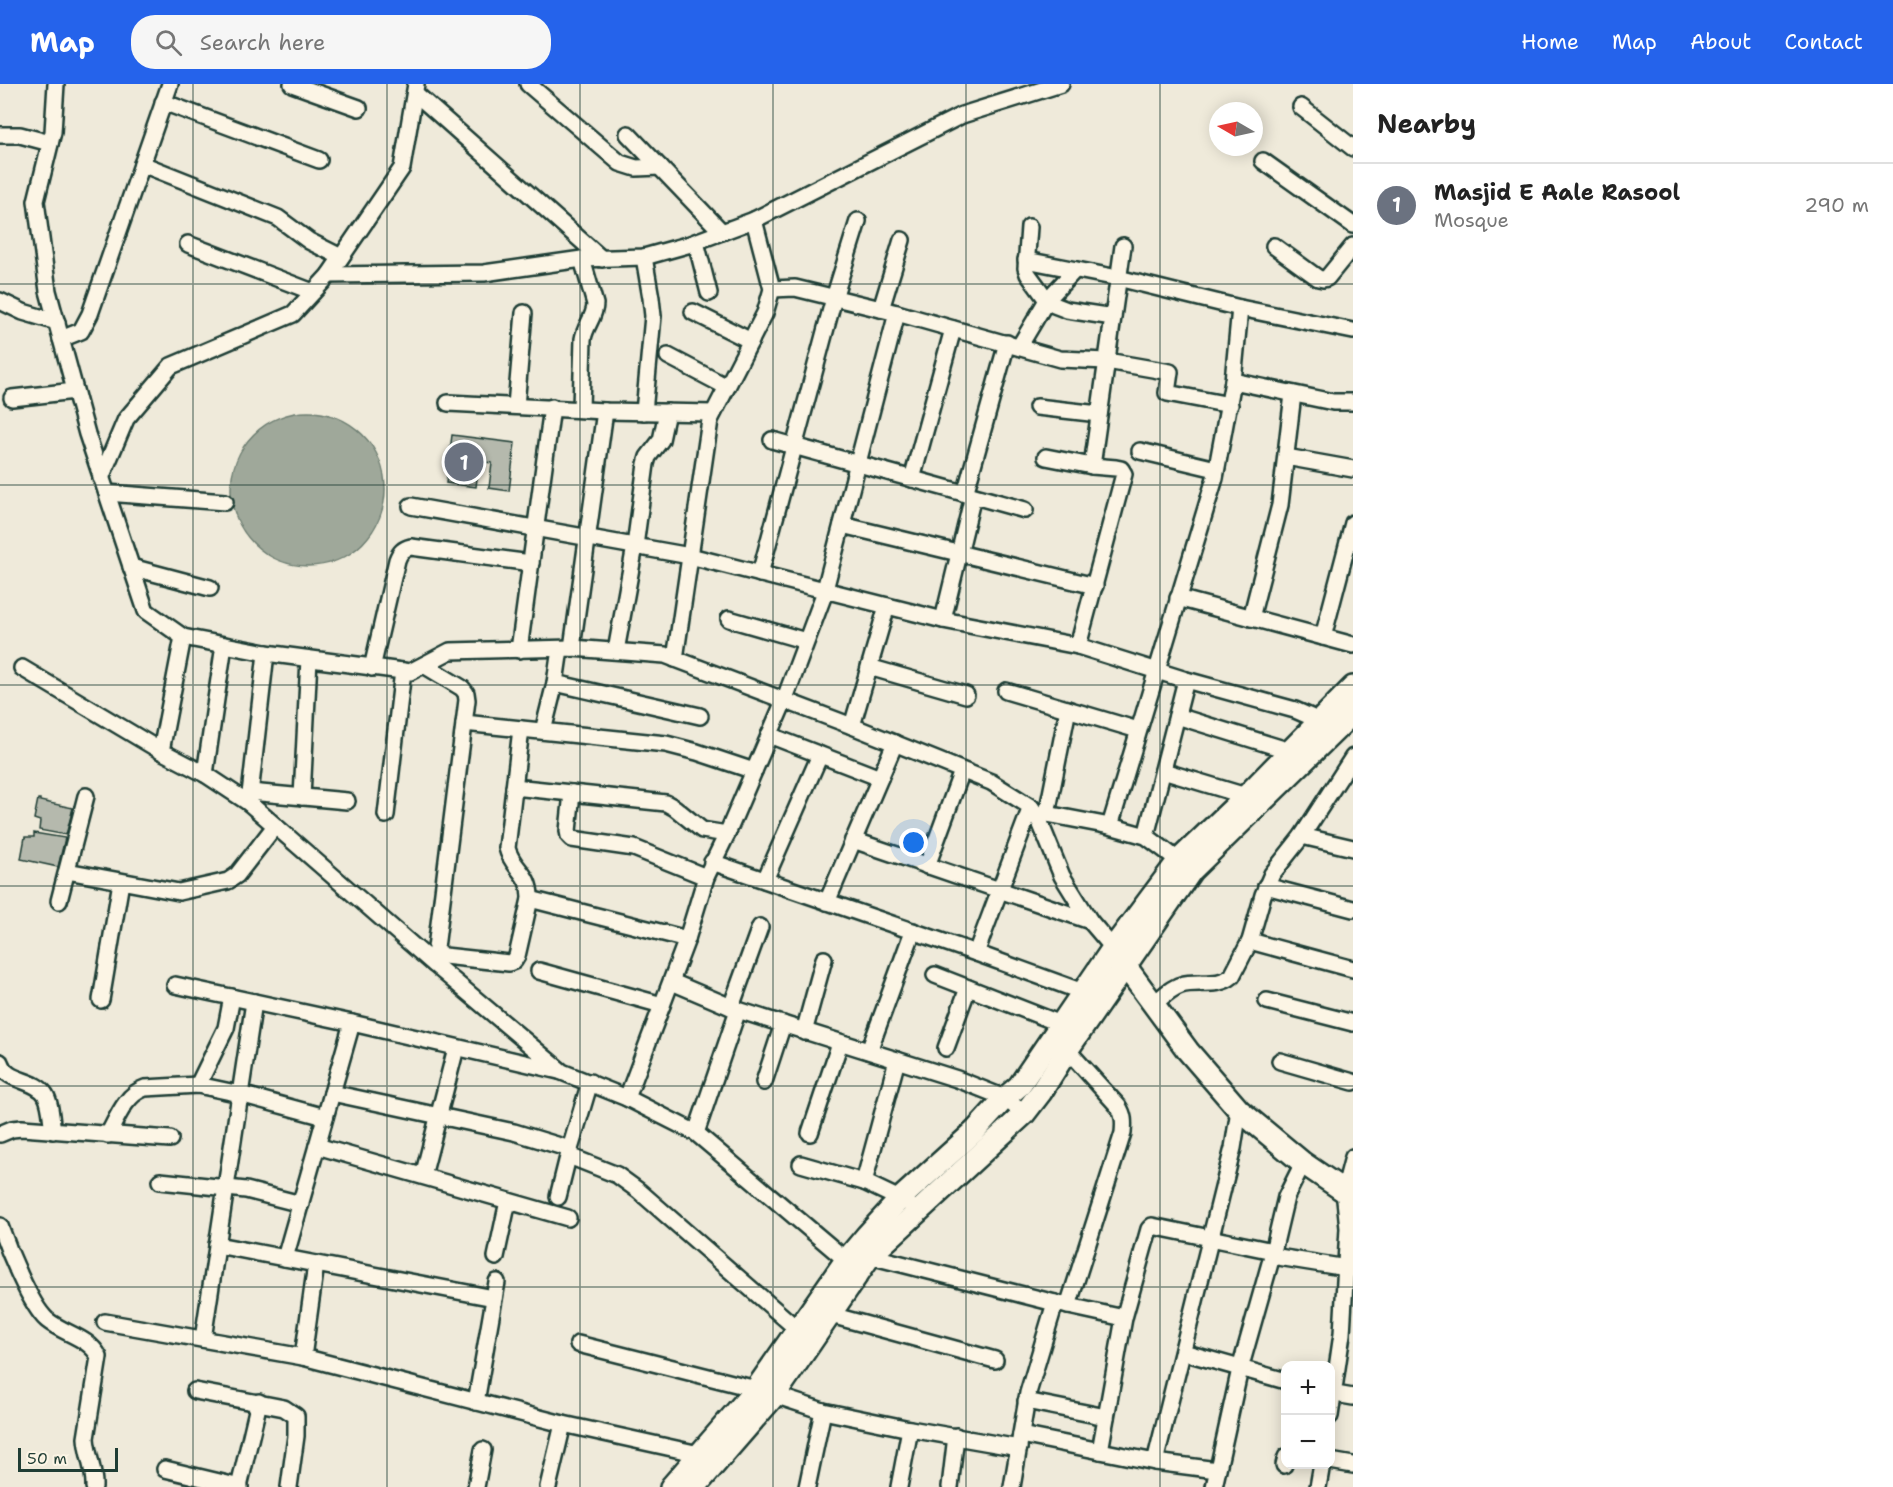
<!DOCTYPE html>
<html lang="en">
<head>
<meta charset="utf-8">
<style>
  :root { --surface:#fff; --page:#f6f6f6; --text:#222; --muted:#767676; --line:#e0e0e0; --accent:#2563eb }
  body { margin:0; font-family:"Shantell Sans",sans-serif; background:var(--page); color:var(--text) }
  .controls { position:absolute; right:18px; bottom:18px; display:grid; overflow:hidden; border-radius:12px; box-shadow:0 3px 15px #0003 }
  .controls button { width:54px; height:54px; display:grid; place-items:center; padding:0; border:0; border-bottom:2px solid var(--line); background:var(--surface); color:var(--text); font:30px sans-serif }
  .compass { position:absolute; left:1209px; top:18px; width:54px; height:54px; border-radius:50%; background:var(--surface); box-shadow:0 3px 15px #0003; rotate:279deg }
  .scale { position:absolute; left:18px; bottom:15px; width:100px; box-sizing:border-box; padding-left:6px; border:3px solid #1f3d34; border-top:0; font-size:16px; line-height:21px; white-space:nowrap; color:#1f3d34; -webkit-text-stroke:4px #fcf5e5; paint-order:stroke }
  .you { position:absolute; left:914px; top:759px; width:21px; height:21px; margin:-15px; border:4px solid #fff; border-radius:50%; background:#1a73e8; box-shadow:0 0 0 9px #1a73e833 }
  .badge { display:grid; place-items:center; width:39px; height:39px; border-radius:50%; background:var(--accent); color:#fff; font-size:20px; font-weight:700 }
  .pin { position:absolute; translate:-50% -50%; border:3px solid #fff; box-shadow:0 2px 6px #0006 }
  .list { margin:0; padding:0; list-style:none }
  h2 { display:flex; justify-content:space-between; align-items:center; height:78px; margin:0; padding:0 24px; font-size:26px }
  h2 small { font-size:20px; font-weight:400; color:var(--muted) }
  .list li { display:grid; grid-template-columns:39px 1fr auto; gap:18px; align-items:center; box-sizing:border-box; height:84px; padding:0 24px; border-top:2px solid var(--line) }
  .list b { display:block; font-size:22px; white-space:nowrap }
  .list p { margin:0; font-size:20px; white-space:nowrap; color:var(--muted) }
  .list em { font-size:20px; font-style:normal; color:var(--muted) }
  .icon { flex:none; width:33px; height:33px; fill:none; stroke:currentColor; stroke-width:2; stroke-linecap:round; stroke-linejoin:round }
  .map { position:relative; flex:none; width:1353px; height:1403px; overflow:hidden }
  header { display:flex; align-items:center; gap:36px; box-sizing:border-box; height:84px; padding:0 30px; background:var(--accent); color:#fff }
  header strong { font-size:28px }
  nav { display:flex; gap:33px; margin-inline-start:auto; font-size:21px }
  .search { width:420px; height:54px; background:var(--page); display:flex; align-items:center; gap:15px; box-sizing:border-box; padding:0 21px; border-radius:24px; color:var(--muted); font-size:22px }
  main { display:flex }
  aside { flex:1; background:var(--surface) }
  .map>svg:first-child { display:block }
  .water { fill:#9fa89a; stroke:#6c7d71; stroke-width:1.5 }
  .building { fill:#b5b9ad; stroke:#1f3d34; stroke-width:1.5 }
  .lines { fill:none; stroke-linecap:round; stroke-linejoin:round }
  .street-casing { stroke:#1f3d34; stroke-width:20 }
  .secondary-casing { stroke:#1f3d34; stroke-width:26 }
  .street { stroke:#fcf5e5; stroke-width:15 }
  .secondary { stroke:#fcf5e5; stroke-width:21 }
  .grid { fill:none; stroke:#1f3d34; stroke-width:1.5; stroke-opacity:0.55 }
</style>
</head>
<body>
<header>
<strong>Map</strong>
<div class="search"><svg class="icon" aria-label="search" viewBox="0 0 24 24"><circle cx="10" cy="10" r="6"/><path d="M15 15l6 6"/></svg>Search here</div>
<nav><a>Home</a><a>Map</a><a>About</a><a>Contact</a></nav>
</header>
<main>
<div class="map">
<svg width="1353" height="1403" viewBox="0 0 1353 1403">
  <rect width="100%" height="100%" fill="#efeada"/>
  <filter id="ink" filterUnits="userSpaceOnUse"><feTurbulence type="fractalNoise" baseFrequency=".0167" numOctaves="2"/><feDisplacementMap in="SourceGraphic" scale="12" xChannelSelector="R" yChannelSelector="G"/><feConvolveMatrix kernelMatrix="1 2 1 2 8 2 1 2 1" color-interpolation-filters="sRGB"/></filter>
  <g filter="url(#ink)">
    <circle class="water" cx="308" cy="405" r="77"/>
    <g class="building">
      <polygon points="452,351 515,359 509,407 489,404 492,379 479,377 476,403 446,399"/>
      <polygon points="38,715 40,715 40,717 73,724 66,751 39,746 40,737 34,735"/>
      <polygon points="34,749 65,754 58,783 21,775 25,753 34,753"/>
    </g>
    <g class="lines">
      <defs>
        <g id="street">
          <polyline points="56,0 53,48 36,117 48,207 87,350 146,527 183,553 266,569 410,588 450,567 572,564 665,571 852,642 991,698 1031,723 1037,731 1062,792 1090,837 1113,864"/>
          <polyline points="292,0 359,24"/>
          <polyline points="528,0 620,79 636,84 660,83"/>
          <polyline points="415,9 602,175"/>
          <polyline points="163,18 319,76"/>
          <polyline points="1301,23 1353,64"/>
          <polyline points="628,50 722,148"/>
          <polyline points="0,51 20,51 50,59"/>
          <polyline points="1263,77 1353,141"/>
          <polyline points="142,80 278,134 309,157 341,173"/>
          <polyline points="1029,143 1026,184 1028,190 1047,216 1054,221 1067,226 1113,233"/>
          <polyline points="696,158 709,209"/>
          <polyline points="188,160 313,208"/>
          <polyline points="1274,162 1318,194 1323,195 1327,194 1353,162"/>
          <polyline points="644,173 651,214 653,232 644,328"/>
          <polyline points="1026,176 1118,194 1240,224 1353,247"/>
          <polyline points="329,191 484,189 582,175 644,173 687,161 754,136 962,31 1061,0"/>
          <polyline points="772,205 795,204 897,229 1060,275 1107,277 1170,288 1167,309 1230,321"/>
          <polyline points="0,217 23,228 57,238"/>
          <polyline points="881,225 902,156"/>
          <polyline points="693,228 751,257"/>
          <polyline points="61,255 81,247 90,230 170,0"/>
          <polyline points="1019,263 1047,216 1075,186"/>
          <polyline points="668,272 727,303"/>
          <polyline points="1233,297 1333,318 1353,318"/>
          <polyline points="12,314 75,307"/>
          <polyline points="448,319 605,327 713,329"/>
          <polyline points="516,322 524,229"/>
          <polyline points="1037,323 1099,330"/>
          <path d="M581 324 583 255C585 242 595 233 595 220L582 175"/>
          <polyline points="772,356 1025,426"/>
          <polyline points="1140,367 1216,385"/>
          <polyline points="1046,373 1092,382 1116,384 1121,385 1124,390 1078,562"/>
          <polyline points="1286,373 1353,385"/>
          <polyline points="1092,382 1123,162"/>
          <polyline points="101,394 126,335 171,282 293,230 329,191 402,84 416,0"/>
          <polyline points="912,395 953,245"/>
          <polyline points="107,409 225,418"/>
          <polyline points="965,410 1007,259"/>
          <polyline points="411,422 690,472 943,536 1078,562 1186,596 1295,626 1320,637"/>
          <polyline points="842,441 1095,502"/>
          <polyline points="131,483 210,504"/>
          <polyline points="760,490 834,214 858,137"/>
          <polyline points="1178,514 1353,561"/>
          <polyline points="1251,534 1280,421 1293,310"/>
          <polyline points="729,535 806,557"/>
          <polyline points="943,536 973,412"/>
          <polyline points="1323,553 1353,439"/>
          <polyline points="572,564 605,327"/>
          <polyline points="519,566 552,323"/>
          <polyline points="616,567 635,462 646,380 648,373 661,356 667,328"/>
          <polyline points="675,575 710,336 765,229 772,205 754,136"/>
          <polyline points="424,581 462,604 466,609 467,616 434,880"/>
          <polyline points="869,583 966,611"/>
          <polyline points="22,584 161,667 205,690 249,719 434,880 562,988 627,1014"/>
          <path d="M372 584 397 476C400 468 403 465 411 463L531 479"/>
          <polyline points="555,599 700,632"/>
          <polyline points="1006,607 1138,646"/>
          <polyline points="1177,632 1290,667"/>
          <polyline points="464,639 666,660 697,668 754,687"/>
          <polyline points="852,642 887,522"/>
          <polyline points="543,647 555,599 560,565"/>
          <polyline points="769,651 880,694"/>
          <polyline points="161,667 183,553"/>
          <polyline points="1163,687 1246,712"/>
          <polyline points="205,690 224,561"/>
          <polyline points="514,703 666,719 675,724 702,746 727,750"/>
          <polyline points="250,708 347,717"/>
          <polyline points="572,709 568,747 569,752 572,755 634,764 706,793"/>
          <polyline points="302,713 309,575"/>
          <polyline points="249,719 266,569"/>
          <polyline points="1047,730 1068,625"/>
          <polyline points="386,731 403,587"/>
          <polyline points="1037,731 1047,730 1110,742 1146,752 1186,782"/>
          <polyline points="1110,742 1215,394 1233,297 1240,224"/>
          <polyline points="1146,752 1186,596"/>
          <polyline points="1302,752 1353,764"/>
          <polyline points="853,756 1090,837"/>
          <polyline points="712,778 976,869 1083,908"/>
          <polyline points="927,782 962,687"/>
          <polyline points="67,787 179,808 228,797 237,791 275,742"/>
          <polyline points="765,796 820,671"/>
          <polyline points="1266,802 1353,825"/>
          <polyline points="530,815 687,855"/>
          <polyline points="59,817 86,712"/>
          <polyline points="827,818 895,659"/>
          <polyline points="1250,857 1353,885"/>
          <polyline points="976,869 1031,723"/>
          <path d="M435 871 509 879 514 877 517 872 530 815C531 789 512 785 507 764L521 645"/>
          <polyline points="539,887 662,921"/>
          <polyline points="935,891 1061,940"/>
          <polyline points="672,898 738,926 957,995 1005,1014 1024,1030"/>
          <polyline points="175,901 352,939 559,987"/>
          <polyline points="101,916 121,798"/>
          <polyline points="1267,917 1353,939"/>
          <path d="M1154 920C1162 913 1171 904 1181 901 1197 896 1218 904 1232 892L1250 857 1263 811 1272 790 1302 752 1353 673"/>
          <polyline points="731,923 760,843"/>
          <polyline points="804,948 824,875"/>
          <path d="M1062 960 1118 1022C1124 1031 1124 1038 1123 1049L1068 1222"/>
          <polyline points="946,964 968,904"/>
          <polyline points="869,967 913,847"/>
          <polyline points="1280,977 1353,998"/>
          <path d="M0 978C6 999 34 994 45 1010 51 1019 51 1035 53 1047"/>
          <polyline points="764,998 783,940"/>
          <polyline points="198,1001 226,944 232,913"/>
          <polyline points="332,1009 514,1048 570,1065"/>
          <polyline points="696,1049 738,926"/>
          <polyline points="810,1049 840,959"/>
          <polyline points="0,1050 12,1045 22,1044 170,1055"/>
          <path d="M108 1051C117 1034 126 1010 145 1004L198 1001 240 1010 325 1033"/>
          <polyline points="317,1062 568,1134"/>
          <polyline points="569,1072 617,1091 639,1107 805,1252"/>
          <polyline points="801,1080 864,1098 908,1119"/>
          <polyline points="423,1092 456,964"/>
          <polyline points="160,1097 246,1106 301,1120"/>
          <polyline points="864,1098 897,976"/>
          <polyline points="558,1113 570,1065 590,998"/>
          <path d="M0 1142C8 1165 30 1221 47 1236 64 1250 89 1253 99 1273L86 1354C87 1371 95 1387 94 1403"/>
          <polyline points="217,1161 494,1214"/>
          <polyline points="870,1172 1055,1219 1124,1234"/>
          <polyline points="1272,1172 1353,1185"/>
          <polyline points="496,1173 508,1117"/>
          <polyline points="285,1174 352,939"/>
          <polyline points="853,1180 846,1176 696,1049 627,1014 687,855 706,793 727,750 784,617 823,513 897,229"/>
          <polyline points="831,1231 995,1276"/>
          <polyline points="105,1238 303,1273 563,1340 699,1370"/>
          <polyline points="203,1255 254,918"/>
          <polyline points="578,1260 756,1305 823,1327 910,1345 1019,1364"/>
          <polyline points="1183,1268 1286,1297"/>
          <polyline points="303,1273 316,1180"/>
          <polyline points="195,1307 284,1324 296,1332 296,1352 289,1403"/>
          <polyline points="1330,1309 1353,1313"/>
          <polyline points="1026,1317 1106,1333"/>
          <polyline points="476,1318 497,1198"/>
          <polyline points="1330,1332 1342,1250 1348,1144 1344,1107 1353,1073"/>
          <polyline points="1021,1351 1155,1378 1217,1386"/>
          <polyline points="1100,1367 1124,1234 1149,1145 1152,1142 1273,1167"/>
          <polyline points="1330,1377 1353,1381"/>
          <polyline points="1155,1378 1233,1064 1239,1026"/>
          <polyline points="1284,1381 1286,1373"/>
          <polyline points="165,1385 240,1403"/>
          <polyline points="239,1403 259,1318"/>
          <polyline points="476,1403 483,1366"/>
          <polyline points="548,1403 563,1340"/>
          <polyline points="807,1403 823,1327"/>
          <polyline points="899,1403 910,1345"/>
          <polyline points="950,1403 956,1352"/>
          <polyline points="1012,1403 1028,1309 1055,1219"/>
          <polyline points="1214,1403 1240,1285 1272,1172 1286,1113 1303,1079"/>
          <polyline points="1318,1403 1322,1380"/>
        </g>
        <g id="secondary">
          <polyline points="1118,872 1188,967 1239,1026 1303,1079 1344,1107 1353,1109"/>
          <polyline points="671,1403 756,1305 846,1176 867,1151 901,1114 975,1047 1005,1014 1019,1002 1113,864 1179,776 1246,712 1353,603"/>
          <polyline points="695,1403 775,1311 870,1172 1024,1030 1041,1008 1068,965 1191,787 1353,629"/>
        </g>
      </defs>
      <use href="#street" class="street-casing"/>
      <use href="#secondary" class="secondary-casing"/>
      <use href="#street" class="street"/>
      <use href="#secondary" class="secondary"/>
    </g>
  </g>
  <path class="grid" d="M193 0V1403M387 0V1403M580 0V1403M773 0V1403M966 0V1403M1160 0V1403M0 200H1353M0 401H1353M0 601H1353M0 802H1353M0 1002H1353M0 1203H1353"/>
</svg>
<div class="controls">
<button>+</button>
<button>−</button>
</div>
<svg class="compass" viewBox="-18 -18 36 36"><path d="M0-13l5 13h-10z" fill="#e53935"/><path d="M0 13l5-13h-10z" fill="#767676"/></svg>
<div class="scale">50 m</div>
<div class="you"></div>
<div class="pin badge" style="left:464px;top:378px;background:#6b7280">1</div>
</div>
<aside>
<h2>Nearby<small></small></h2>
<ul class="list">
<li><span class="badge" style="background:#6b7280">1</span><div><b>Masjid E Aale Rasool</b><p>Mosque</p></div><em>290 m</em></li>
</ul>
</aside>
</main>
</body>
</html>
